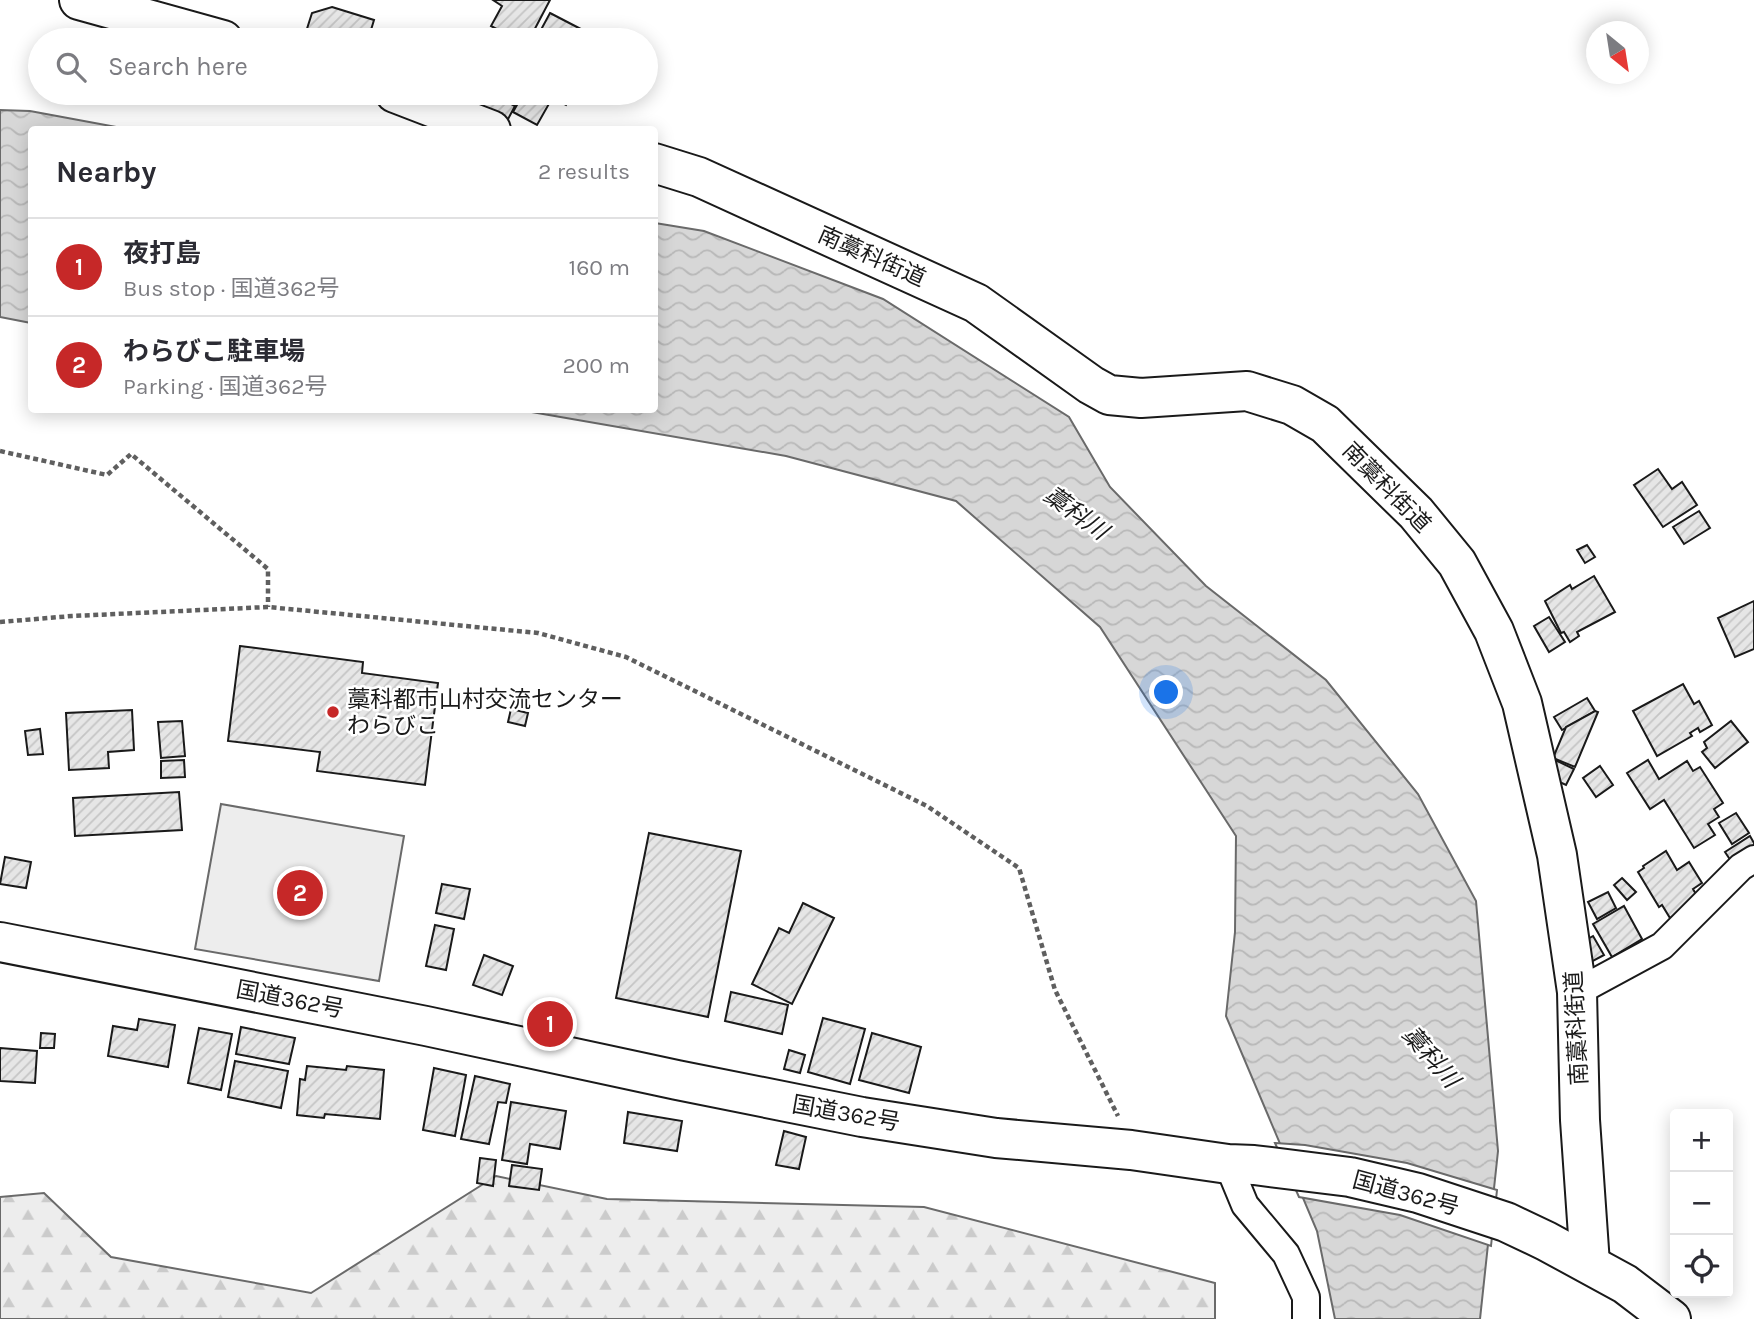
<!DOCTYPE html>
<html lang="en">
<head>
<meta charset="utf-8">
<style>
  :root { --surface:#fff; --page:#f2f2f3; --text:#2b2b33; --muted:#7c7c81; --line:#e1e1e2; --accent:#c62828 }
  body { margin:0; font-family:Karla,"Noto Sans JP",sans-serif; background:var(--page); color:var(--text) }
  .controls { position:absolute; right:21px; bottom:21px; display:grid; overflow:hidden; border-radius:7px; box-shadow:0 4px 18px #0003 }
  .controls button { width:63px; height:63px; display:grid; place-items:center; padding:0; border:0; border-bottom:2px solid var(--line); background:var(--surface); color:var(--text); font:35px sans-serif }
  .compass { position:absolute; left:1586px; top:21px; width:63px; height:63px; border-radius:50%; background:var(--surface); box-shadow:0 4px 18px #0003; rotate:150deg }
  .you { position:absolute; left:1167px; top:693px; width:24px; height:24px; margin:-18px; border:5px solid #fff; border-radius:50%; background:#1a73e8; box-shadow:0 0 0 10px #1a73e833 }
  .badge { display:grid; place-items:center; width:46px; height:46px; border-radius:50%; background:var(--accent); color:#fff; font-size:23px; font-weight:700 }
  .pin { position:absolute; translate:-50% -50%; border:4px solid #fff; box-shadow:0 2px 7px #0006 }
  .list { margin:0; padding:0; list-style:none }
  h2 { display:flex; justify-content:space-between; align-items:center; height:91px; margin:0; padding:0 28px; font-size:30px }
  h2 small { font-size:23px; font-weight:400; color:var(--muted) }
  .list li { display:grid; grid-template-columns:46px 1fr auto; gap:21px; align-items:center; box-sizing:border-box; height:98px; padding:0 28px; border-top:2px solid var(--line) }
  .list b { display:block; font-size:26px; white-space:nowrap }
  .list p { margin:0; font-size:23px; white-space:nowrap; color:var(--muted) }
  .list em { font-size:23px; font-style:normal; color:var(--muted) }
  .icon { flex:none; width:38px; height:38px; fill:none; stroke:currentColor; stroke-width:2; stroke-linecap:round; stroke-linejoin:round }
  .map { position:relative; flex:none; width:1754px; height:1319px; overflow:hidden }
  .search { position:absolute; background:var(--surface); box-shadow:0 4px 18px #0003; left:28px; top:28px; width:630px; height:77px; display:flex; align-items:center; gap:18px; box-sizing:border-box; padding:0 24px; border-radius:38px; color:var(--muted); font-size:26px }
  .panel { position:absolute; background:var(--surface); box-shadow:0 4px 18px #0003; left:28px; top:126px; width:630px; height:287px; border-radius:7px }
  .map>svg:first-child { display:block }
  .forest { fill:url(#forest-firs); stroke:#6a6a6a; stroke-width:2 }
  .built { fill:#ededed; stroke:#6a6a6a; stroke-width:2 }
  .water { fill:url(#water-waves); stroke:#6a6a6a; stroke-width:2 }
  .pier { fill:#fff; stroke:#6a6a6a; stroke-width:2 }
  .building { fill:url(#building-hatch); stroke:#1a1a1a; stroke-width:2 }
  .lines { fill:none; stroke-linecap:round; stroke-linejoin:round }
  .minor-casing { stroke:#1a1a1a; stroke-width:30 }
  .secondary-casing { stroke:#1a1a1a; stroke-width:42 }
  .trunk-casing { stroke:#1a1a1a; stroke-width:42 }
  .path { stroke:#5f5f5f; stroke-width:4.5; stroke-dasharray:5 3.5; stroke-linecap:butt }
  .minor { stroke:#fff; stroke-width:26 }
  .secondary { stroke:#fff; stroke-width:38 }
  .trunk { stroke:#fff; stroke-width:38 }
  .poi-dot { fill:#c62828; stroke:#fff; stroke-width:2.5 }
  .labels { text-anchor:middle; stroke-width:5; stroke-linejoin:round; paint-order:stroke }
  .street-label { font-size:23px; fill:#1a1a1a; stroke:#fff }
  .poi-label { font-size:23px; fill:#1a1a1a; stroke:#fff; text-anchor:start }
  .water-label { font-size:24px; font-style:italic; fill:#1a1a1a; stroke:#fff }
</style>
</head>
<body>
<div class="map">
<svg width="1754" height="1319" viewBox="0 0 1754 1319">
  <defs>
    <pattern id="forest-firs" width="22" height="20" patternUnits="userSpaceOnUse" patternTransform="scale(1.75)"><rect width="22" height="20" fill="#ededed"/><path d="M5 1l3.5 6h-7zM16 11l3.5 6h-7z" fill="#cbcbcb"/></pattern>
    <pattern id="water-waves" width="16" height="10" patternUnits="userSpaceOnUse" patternTransform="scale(1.75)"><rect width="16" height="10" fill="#d7d7d7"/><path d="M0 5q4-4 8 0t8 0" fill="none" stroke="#b8b8b8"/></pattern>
    <pattern id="building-hatch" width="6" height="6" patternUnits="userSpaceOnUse" patternTransform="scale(1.75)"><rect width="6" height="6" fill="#e6e6e6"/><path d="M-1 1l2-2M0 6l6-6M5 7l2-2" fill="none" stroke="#c5c5c5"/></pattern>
  </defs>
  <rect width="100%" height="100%" fill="#fff"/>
  <polygon class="forest" points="496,1176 607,1199 924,1207 1215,1283 1215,1319 0,1319 0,1197 44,1193 111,1257 311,1293"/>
  <polygon class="built" points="221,804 404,836 379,981 195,949"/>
  <g class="water">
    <polygon points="0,110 30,111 127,129 32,130 31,323 0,317"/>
    <polygon points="655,223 704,231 883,299 1069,417 1110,487 1206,586 1326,680 1418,794 1476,901 1498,1151 1480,1319 1335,1319 1317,1231 1226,1016 1235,932 1236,836 1100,627 956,501 786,456 520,410 654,410"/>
  </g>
  <polygon class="pier" points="1275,1143 1305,1145 1407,1163 1497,1190 1491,1246 1400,1215 1299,1197"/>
  <g class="building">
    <polygon points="493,0 550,0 529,40 517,40 491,26 502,6"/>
    <polygon points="332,7 374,20 368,40 322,40 323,38 306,32 312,13"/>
    <polygon points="550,13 602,40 536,39"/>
    <polygon points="474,93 490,93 515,106 506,123 469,102"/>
    <polygon points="495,93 533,93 550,102 537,125 513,112 517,105"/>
    <polygon points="543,93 572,93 566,105"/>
    <polygon points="1658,469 1672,489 1682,482 1697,505 1663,527 1634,485"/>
    <polygon points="1699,511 1710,528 1684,544 1673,527"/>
    <polygon points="1587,545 1595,557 1585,563 1577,550"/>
    <polygon points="1594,576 1615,612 1577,632 1579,636 1570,642 1564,632 1561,633 1545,601 1570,585 1572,589"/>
    <polygon points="1754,601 1754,649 1735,657 1718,618"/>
    <polygon points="1549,617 1565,642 1549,652 1534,626"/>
    <polygon points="240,646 363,662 362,673 438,683 425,785 317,771 320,752 228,741"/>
    <polygon points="1683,684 1694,704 1699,701 1712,725 1700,732 1698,728 1690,733 1692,736 1657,756 1633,711"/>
    <polygon points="1587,698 1595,711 1562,730 1554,717"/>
    <polygon points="511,709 528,713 525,726 508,722"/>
    <polygon points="132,710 134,750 108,752 109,768 69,770 66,713"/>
    <polygon points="1595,711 1598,712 1575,767 1553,758 1566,727"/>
    <polygon points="182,721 185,756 161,758 158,722"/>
    <polygon points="1731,721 1748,742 1715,768 1702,752 1707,748 1704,742"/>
    <polygon points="40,729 43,754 28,755 25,731"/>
    <polygon points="1553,759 1574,769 1566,785 1553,779"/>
    <polygon points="184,760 185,777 161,778 161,761"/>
    <polygon points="1648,760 1659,779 1687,761 1693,771 1700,767 1723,803 1714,809 1719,817 1708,824 1715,835 1694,848 1664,800 1650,809 1627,773"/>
    <polygon points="1600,766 1613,785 1596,797 1583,778"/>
    <polygon points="179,792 182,830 75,836 73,798"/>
    <polygon points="1736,813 1749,833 1732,844 1719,823"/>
    <polygon points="649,833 741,851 708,1017 616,998"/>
    <polygon points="1750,836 1754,843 1754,851 1733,864 1725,852"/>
    <polygon points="1666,851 1677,870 1689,862 1702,883 1693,889 1697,896 1692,904 1670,918 1662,905 1659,907 1638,872 1644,868 1643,866"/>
    <polygon points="5,857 31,862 26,888 0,884"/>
    <polygon points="1622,878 1636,892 1627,900 1614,885"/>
    <polygon points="442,884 470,889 464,919 436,913"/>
    <polygon points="1608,892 1616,908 1597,919 1588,902"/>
    <polygon points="803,903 834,918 792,1004 752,984 779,928 789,933"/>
    <polygon points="1624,906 1642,939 1612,957 1593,924"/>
    <polygon points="435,925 454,929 446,970 426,966"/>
    <polygon points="1593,936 1604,955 1591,962 1581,943"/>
    <polygon points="484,955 513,966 502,995 473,985"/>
    <polygon points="731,992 788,1005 782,1034 725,1021"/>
    <polygon points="823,1018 865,1029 850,1084 808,1072"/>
    <polygon points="139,1019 175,1025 168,1067 108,1056 113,1026 137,1030"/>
    <polygon points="241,1027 295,1038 289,1064 236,1054"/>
    <polygon points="199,1028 232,1034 221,1090 188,1083"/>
    <polygon points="41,1033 55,1034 54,1048 40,1048"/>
    <polygon points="872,1033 921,1047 909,1093 859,1080"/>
    <polygon points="0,1048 37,1051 35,1083 0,1081"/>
    <polygon points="789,1050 805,1055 800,1073 784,1069"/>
    <polygon points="235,1061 288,1071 281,1108 228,1097"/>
    <polygon points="307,1066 346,1070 347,1066 384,1070 380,1119 325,1114 324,1118 297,1115 300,1079 305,1080"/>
    <polygon points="434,1068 466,1075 455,1136 423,1130"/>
    <polygon points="475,1076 510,1084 506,1103 498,1102 489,1144 461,1139"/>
    <polygon points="511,1102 566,1111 560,1149 530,1144 527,1164 502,1160"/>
    <polygon points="628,1112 682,1121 677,1151 624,1143"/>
    <polygon points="784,1131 806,1137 799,1169 776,1165"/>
    <polygon points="480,1158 496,1160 493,1186 477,1183"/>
    <polygon points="512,1165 542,1169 539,1190 509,1186"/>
  </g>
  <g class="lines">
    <defs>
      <g id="minor">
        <polyline points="1577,992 1662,946 1741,867 1754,859"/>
        <polyline points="1228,1164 1245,1205 1286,1254 1306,1297 1306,1319"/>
      </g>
      <g id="secondary">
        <polyline points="79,0 223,40"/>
        <polyline points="395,93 491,130"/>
        <polyline points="654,163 699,177 976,303 1091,385 1109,395 1141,398 1247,391 1292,405 1325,424 1416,513 1457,563 1494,631 1522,703 1557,855 1577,992 1580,1120 1590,1264"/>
      </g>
      <polyline id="trunk" points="0,942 426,1026 677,1080 862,1117 996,1138 1131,1150 1228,1164 1254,1165 1350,1177 1418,1193 1506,1222 1546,1241 1625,1284 1671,1319"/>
    </defs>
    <use href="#minor" class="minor-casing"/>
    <use href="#secondary" class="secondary-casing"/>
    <use href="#trunk" class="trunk-casing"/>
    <g class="path">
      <polyline points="0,451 107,475 131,454 268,569 268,607"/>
      <polyline points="0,622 72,616 268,607 538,633 626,657 927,806 1019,868 1055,990 1118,1116"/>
    </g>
    <use href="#minor" class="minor"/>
    <use href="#secondary" class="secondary"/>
    <use href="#trunk" class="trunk"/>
  </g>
  <circle class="poi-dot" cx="333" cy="712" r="7"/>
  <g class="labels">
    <g class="street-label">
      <text transform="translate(872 256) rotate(24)" y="8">南藁科街道</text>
      <text transform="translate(1387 487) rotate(46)" y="8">南藁科街道</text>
      <text transform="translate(290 999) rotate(11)" y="8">国道362号</text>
      <text transform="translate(1576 1028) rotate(-93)" y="8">南藁科街道</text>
      <text transform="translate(846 1113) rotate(10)" y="8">国道362号</text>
      <text transform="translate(1406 1193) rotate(15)" y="8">国道362号</text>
    </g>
    <g class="poi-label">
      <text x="347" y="707">藁科都市山村交流センター<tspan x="347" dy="26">わらびこ</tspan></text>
    </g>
    <g class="water-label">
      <text transform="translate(1076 513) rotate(36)" y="8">藁科川</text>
      <text transform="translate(1431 1057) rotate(49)" y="8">藁科川</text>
    </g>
  </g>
</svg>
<div class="controls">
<button>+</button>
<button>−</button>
<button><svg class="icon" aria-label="locate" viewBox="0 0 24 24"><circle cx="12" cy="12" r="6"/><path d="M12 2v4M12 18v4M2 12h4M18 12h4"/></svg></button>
</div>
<svg class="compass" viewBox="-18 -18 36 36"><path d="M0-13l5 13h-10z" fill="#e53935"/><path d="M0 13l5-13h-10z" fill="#7c7c81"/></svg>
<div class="you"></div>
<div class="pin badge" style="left:550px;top:1024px">1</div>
<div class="pin badge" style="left:300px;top:893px">2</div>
<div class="search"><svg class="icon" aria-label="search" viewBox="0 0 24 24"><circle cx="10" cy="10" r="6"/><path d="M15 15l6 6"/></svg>Search here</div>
<section class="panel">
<h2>Nearby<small>2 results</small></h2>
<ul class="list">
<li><span class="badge">1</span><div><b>夜打島</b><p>Bus stop · 国道362号</p></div><em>160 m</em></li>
<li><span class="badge">2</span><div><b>わらびこ駐車場</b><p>Parking · 国道362号</p></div><em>200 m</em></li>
</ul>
</section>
</div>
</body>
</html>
